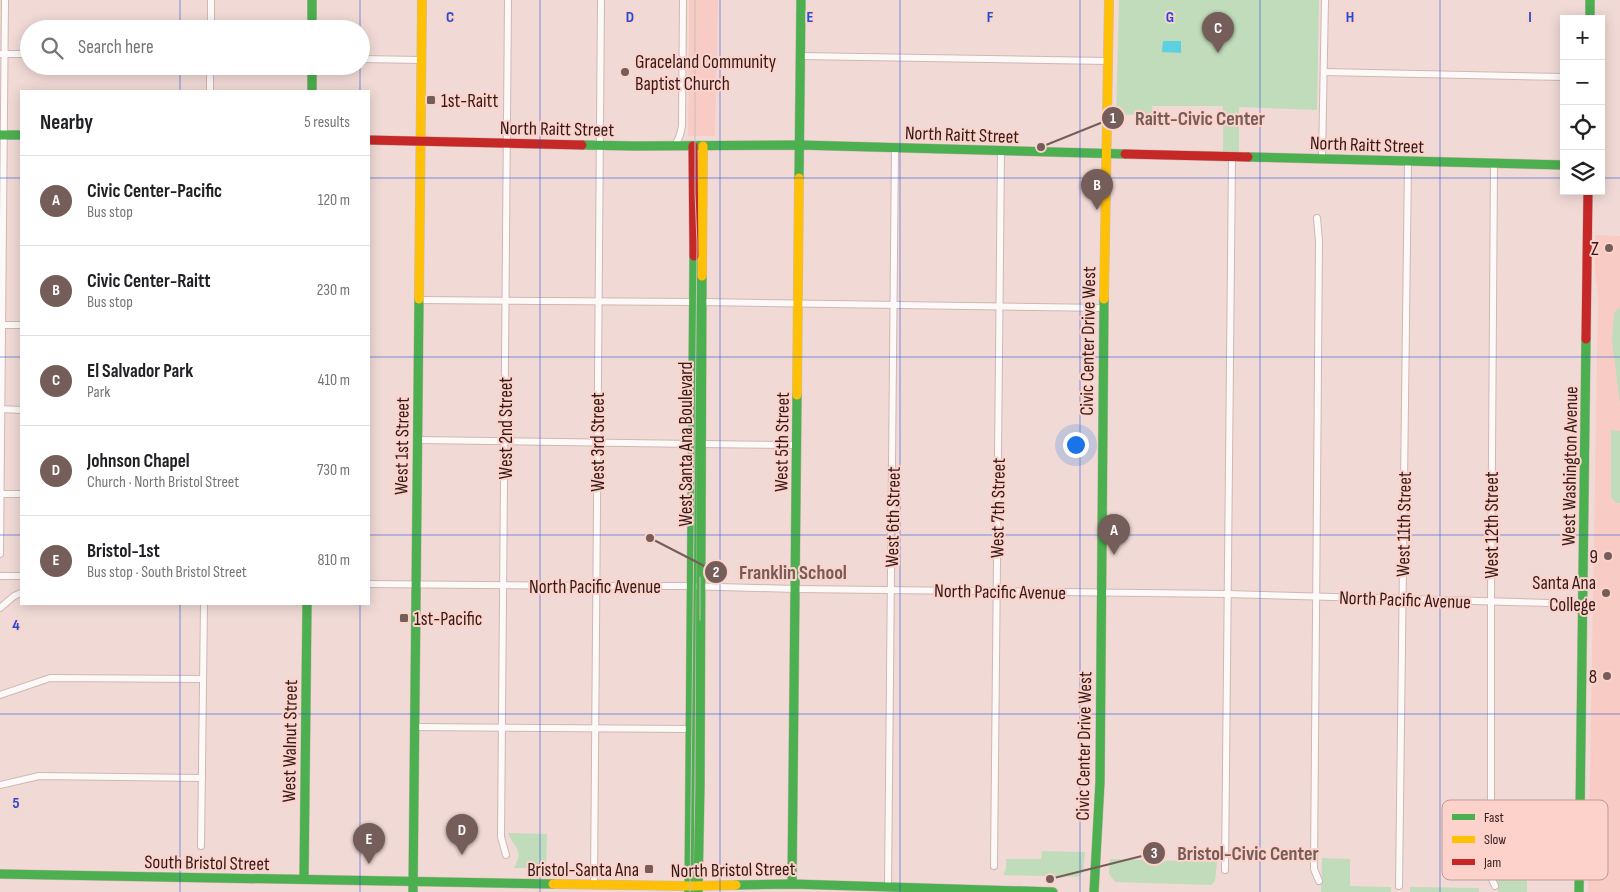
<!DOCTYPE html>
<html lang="en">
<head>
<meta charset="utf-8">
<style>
  :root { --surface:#fff; --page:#f6f6f6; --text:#202124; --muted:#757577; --line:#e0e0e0; --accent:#755d59 }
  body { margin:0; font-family:"Sofia Sans Condensed",sans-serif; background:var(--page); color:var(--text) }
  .controls { position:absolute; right:15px; top:15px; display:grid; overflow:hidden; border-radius:0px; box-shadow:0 2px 12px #0003 }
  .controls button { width:45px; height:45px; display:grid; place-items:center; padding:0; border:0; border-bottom:1px solid var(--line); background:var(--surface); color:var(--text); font:25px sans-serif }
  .you { position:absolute; left:1075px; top:444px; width:18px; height:18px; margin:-12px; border:4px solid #fff; border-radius:50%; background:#1a73e8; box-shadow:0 0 0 8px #1a73e833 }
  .badge { display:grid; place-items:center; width:32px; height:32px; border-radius:50%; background:var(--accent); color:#fff; font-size:16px; font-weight:700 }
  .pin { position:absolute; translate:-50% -41px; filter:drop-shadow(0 1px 2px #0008) }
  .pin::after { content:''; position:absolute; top:26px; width:18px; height:15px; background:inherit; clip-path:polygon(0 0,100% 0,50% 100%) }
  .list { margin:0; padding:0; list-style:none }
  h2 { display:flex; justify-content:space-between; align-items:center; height:65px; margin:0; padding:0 20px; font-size:21px }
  h2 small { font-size:16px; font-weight:400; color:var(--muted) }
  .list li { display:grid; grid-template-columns:32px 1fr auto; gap:15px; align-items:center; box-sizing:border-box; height:90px; padding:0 20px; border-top:1px solid var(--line) }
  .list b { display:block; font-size:19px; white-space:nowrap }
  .list p { margin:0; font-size:16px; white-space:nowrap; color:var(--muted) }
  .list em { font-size:16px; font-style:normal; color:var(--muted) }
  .icon { flex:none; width:28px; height:28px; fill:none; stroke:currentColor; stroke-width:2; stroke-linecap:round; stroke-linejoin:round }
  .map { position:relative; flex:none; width:1620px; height:892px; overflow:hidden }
  .search { position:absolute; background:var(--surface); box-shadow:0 2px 12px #0003; left:20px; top:20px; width:350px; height:55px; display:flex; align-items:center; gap:12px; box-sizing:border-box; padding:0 18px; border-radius:28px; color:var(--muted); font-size:19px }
  .panel { position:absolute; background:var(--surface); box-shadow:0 2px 12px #0003; left:20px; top:90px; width:350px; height:515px; border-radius:0px }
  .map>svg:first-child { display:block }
  .built { fill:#f8ccc4 }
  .green { fill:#c0dcba }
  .water { fill:#5ed0df }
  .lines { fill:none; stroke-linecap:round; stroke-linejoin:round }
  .street-casing { stroke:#cfb7b3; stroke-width:8 }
  .fast-casing { stroke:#cfb7b3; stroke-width:10 }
  .slow-casing { stroke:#cfb7b3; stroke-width:10 }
  .jam-casing { stroke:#cfb7b3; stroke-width:10 }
  .street { stroke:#fdf9f9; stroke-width:6 }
  .fast { stroke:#4caf50; stroke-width:9 }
  .slow { stroke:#ffc107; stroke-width:9 }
  .jam { stroke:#c62828; stroke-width:9 }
  .tram { stroke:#c6bfbd; stroke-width:1 }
  .grid { fill:none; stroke:#1d4ed8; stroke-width:1; stroke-opacity:0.55 }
  .poi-dot { fill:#755d59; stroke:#fcd2cb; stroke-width:2 }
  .labels { text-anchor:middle; stroke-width:4; stroke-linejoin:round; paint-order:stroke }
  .poi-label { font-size:19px; fill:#321a16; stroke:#fcd2cb; text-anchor:end }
  .street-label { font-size:19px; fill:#321a16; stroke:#fcd2cb }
  .key { fill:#fcd2cb; stroke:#bf9b95; stroke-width:1 }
  .key-label { font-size:14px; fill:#321a16 }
  .grid-label { font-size:16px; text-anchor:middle; font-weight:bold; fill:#1d4ed8; stroke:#fcd2cb; stroke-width:4; stroke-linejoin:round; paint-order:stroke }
  .leader { fill:none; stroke:#755d59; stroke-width:2 }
  .callout-dot { fill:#755d59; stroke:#fcd2cb; stroke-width:2 }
  .mark-label { font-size:15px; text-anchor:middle; font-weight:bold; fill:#fff }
  .callout-label { font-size:20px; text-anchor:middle; font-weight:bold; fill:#755d59; stroke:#fcd2cb; stroke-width:4; stroke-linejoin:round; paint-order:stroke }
</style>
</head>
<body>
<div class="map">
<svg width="1620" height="892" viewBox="0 0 1620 892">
  <rect width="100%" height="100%" fill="#f1dad6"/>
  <g class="built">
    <polygon points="689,0 718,0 715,136 688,136"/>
    <polygon points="1595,235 1620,236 1620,892 1588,892 1598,295 1595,273"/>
  </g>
  <g class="green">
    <polygon points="1119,0 1319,0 1317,110 1239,107 1239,153 1223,153 1223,106 1152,106 1152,114 1116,115"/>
    <polygon points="1620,307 1620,404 1612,341 1614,313"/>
    <polygon points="1611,430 1620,431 1620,503 1616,503 1611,497"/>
    <path d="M508 833 547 834 546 868H514C524 850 515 849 508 833Z"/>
    <polygon points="1042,851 1085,852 1083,872 1078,877 1003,875 1006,869 1006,859 1041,859"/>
    <polygon points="1322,858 1350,859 1350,886 1391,887 1391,892 1321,892"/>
    <polygon points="1110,859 1217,862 1215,881 1211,885 1115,882 1109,874"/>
    <rect x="1498" y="868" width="29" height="24"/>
    <polygon points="1410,887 1479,888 1479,892 1410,892"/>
  </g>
  <polygon class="water" points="1163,41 1181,41 1181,53 1162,52"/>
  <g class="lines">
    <defs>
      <g id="street">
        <polyline points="211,29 211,0"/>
        <polyline points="0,54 29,54"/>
        <polyline points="801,56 1108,61"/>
        <polyline points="361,59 421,60"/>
        <polyline points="1324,72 1564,77"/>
        <polyline points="210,91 210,66"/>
        <polyline points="675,146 680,135 682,126 683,0"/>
        <polyline points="1322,159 1325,0"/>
        <polyline points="1494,164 1491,602 1491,877 1495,886"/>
        <polyline points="1317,218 1319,241 1314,869 1319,881"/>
        <polyline points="418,300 695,302"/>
        <polyline points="701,302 1104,308"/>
        <polyline points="2,325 21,325"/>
        <polyline points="1,409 21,410"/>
        <polyline points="417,440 694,444"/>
        <polyline points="701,444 797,445"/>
        <polyline points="1,494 21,494"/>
        <polyline points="0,554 5,0"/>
        <polyline points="0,576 21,576"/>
        <polyline points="369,584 596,586 684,586 795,589 1227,594 1584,604"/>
        <polyline points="0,608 14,596 21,593"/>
        <polyline points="0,695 50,678 203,679"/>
        <polyline points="414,727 691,729"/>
        <polyline points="0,785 39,776 202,778"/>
        <polyline points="201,846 204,604"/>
        <polyline points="506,855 501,837 508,0"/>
        <polyline points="994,866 1001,151"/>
        <polyline points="1225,870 1232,157"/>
        <polyline points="594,884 601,0"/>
        <polyline points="1399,886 1408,161"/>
        <polyline points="888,887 895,148"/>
      </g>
      <g id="fast">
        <polyline points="312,0 312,29"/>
        <polyline points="1590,0 1590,19"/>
        <polyline points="312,66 312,91"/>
        <polyline points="0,135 21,135"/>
        <polyline points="582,145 635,146 800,145 1125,154"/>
        <polyline points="1248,157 1564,165"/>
        <polyline points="799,178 801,0"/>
        <polyline points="0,874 553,884"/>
        <polyline points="304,879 307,604"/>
        <polyline points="792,884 797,395"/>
        <polyline points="736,885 792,884 1053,892"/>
        <polyline points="413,892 419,299"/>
        <polyline points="689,892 694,256"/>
        <polyline points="698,892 700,785 702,276"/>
        <polyline points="1094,892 1100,782 1104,299"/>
        <polyline points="1579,892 1586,339"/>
      </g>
      <g id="slow">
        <polyline points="702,276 703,146"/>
        <polyline points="419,299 422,0"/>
        <polyline points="1104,299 1109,0"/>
        <polyline points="797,395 799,178"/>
        <polyline points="553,884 690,886 736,885"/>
      </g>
      <g id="jam">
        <polyline points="369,140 582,145"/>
        <polyline points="693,146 694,256"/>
        <polyline points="1125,154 1248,157"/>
        <polyline points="1586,339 1588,191"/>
      </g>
    </defs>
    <use href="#street" class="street-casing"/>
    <use href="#fast" class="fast-casing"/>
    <use href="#slow" class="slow-casing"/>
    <use href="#jam" class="jam-casing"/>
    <use href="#street" class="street"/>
    <use href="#fast" class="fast"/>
    <use href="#slow" class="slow"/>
    <use href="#jam" class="jam"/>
    <g class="tram">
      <polyline points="700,620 700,577"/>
      <polyline points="690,892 697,244 695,193 695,0"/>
    </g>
  </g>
  <path class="grid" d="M180 0V29M360 0V29M540 0V892M720 0V892M900 0V892M1080 0V892M1260 0V892M1440 0V892M180 66V91M360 66V91M0 178H21M369 178H1564M1601 178H1620M0 357H21M369 357H1620M0 535H21M369 535H1620M180 604V892M360 604V892M0 714H1620"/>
  <g class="poi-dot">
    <circle cx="625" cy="72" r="5"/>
    <rect x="426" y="95" width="10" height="10" rx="2.5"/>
    <circle cx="1609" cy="248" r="5"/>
    <circle cx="1608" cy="556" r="5"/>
    <circle cx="1606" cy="593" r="5"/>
    <rect x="399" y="613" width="10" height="10" rx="2.5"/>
    <circle cx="1607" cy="676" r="5"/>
    <rect x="644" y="864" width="10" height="10" rx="2.5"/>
  </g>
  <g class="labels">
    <g class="poi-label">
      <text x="635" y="68" text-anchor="start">Graceland Community<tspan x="635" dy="22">Baptist Church</tspan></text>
      <text x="441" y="107" text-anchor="start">1st-Raitt</text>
      <text x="1599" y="255">Z</text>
      <text x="1598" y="563">9</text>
      <text x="1596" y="589">Santa Ana<tspan x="1596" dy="22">College</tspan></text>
      <text x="414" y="625" text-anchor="start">1st-Pacific</text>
      <text x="1597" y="683">8</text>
      <text x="639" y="876">Bristol-Santa Ana</text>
    </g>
    <g class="street-label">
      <text transform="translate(557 128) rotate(1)" y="7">North Raitt Street</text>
      <text transform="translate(962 134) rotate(2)" y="7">North Raitt Street</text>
      <text transform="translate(1367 144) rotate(2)" y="7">North Raitt Street</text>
      <text transform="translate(1087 341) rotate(-89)" y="7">Civic Center Drive West</text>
      <text transform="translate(505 428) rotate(-90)" y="7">West 2nd Street</text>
      <text transform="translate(597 442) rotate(-90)" y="7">West 3rd Street</text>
      <text transform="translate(781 442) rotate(-89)" y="7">West 5th Street</text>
      <text transform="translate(685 444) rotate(-90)" y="7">West Santa Ana Boulevard</text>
      <text transform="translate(401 446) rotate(-89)" y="7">West 1st Street</text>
      <text transform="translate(1569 466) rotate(-89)" y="7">West Washington Avenue</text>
      <text transform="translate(997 508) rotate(-89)" y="7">West 7th Street</text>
      <text transform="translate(892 517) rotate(-89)" y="7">West 6th Street</text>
      <text transform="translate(1403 524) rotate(-89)" y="7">West 11th Street</text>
      <text transform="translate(1491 525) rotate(-90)" y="7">West 12th Street</text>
      <text x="595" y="593">North Pacific Avenue</text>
      <text transform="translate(1000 591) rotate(1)" y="7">North Pacific Avenue</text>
      <text transform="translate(1405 599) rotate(2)" y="7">North Pacific Avenue</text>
      <text transform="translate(289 741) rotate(-89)" y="7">West Walnut Street</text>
      <text transform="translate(1083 746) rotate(-89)" y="7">Civic Center Drive West</text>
      <text transform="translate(207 862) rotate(1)" y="7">South Bristol Street</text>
      <text transform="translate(733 869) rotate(-1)" y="7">North Bristol Street</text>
    </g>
  </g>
  <rect x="1442" y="800" width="166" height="80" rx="8" class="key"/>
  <rect x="1452" y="814" width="23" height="6" fill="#4caf50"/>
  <rect x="1452" y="836" width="23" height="7" fill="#ffc107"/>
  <rect x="1452" y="859" width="23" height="6" fill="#c62828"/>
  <g class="key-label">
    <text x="1484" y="822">Fast</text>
    <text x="1484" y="844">Slow</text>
    <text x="1484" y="867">Jam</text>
  </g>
  <g class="grid-label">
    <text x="450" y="22">C</text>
    <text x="630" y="22">D</text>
    <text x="810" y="22">E</text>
    <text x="990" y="22">F</text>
    <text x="1170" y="22">G</text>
    <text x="1350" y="22">H</text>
    <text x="1530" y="22">I</text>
    <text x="16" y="630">4</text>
    <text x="16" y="808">5</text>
  </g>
  <path class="leader" d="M1041 147L1113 118M650 538L716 572M1050 879L1154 853"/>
  <g class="callout-dot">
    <circle cx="1041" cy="147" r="5"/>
    <circle cx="650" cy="538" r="5"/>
    <circle cx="1050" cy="879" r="5"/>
    <circle cx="1113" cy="118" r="12"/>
    <circle cx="716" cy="572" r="12"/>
    <circle cx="1154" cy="853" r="12"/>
  </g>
  <g class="mark-label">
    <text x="1113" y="123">1</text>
    <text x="716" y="577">2</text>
    <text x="1154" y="858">3</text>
  </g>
  <g class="callout-label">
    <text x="1200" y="125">Raitt-Civic Center</text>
    <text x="793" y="579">Franklin School</text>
    <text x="1248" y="860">Bristol-Civic Center</text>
  </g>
</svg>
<div class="controls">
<button>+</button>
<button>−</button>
<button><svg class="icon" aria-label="locate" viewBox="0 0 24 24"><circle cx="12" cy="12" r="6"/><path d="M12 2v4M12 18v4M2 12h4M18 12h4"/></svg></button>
<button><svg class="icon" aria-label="layers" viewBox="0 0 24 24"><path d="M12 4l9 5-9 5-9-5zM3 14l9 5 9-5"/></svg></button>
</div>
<div class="you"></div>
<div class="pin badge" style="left:1114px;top:555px">A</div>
<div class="pin badge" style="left:1097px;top:210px">B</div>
<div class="pin badge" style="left:1218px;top:53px">C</div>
<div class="pin badge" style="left:462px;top:855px">D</div>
<div class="pin badge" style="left:369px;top:864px">E</div>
<div class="search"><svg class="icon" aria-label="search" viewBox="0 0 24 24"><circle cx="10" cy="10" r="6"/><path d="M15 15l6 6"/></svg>Search here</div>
<section class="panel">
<h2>Nearby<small>5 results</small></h2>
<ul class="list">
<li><span class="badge">A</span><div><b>Civic Center-Pacific</b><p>Bus stop</p></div><em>120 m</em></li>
<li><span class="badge">B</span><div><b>Civic Center-Raitt</b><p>Bus stop</p></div><em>230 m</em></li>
<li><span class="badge">C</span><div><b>El Salvador Park</b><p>Park</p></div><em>410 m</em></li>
<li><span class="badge">D</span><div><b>Johnson Chapel</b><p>Church · North Bristol Street</p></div><em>730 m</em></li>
<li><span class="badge">E</span><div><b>Bristol-1st</b><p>Bus stop · South Bristol Street</p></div><em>810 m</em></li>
</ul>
</section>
</div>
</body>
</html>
